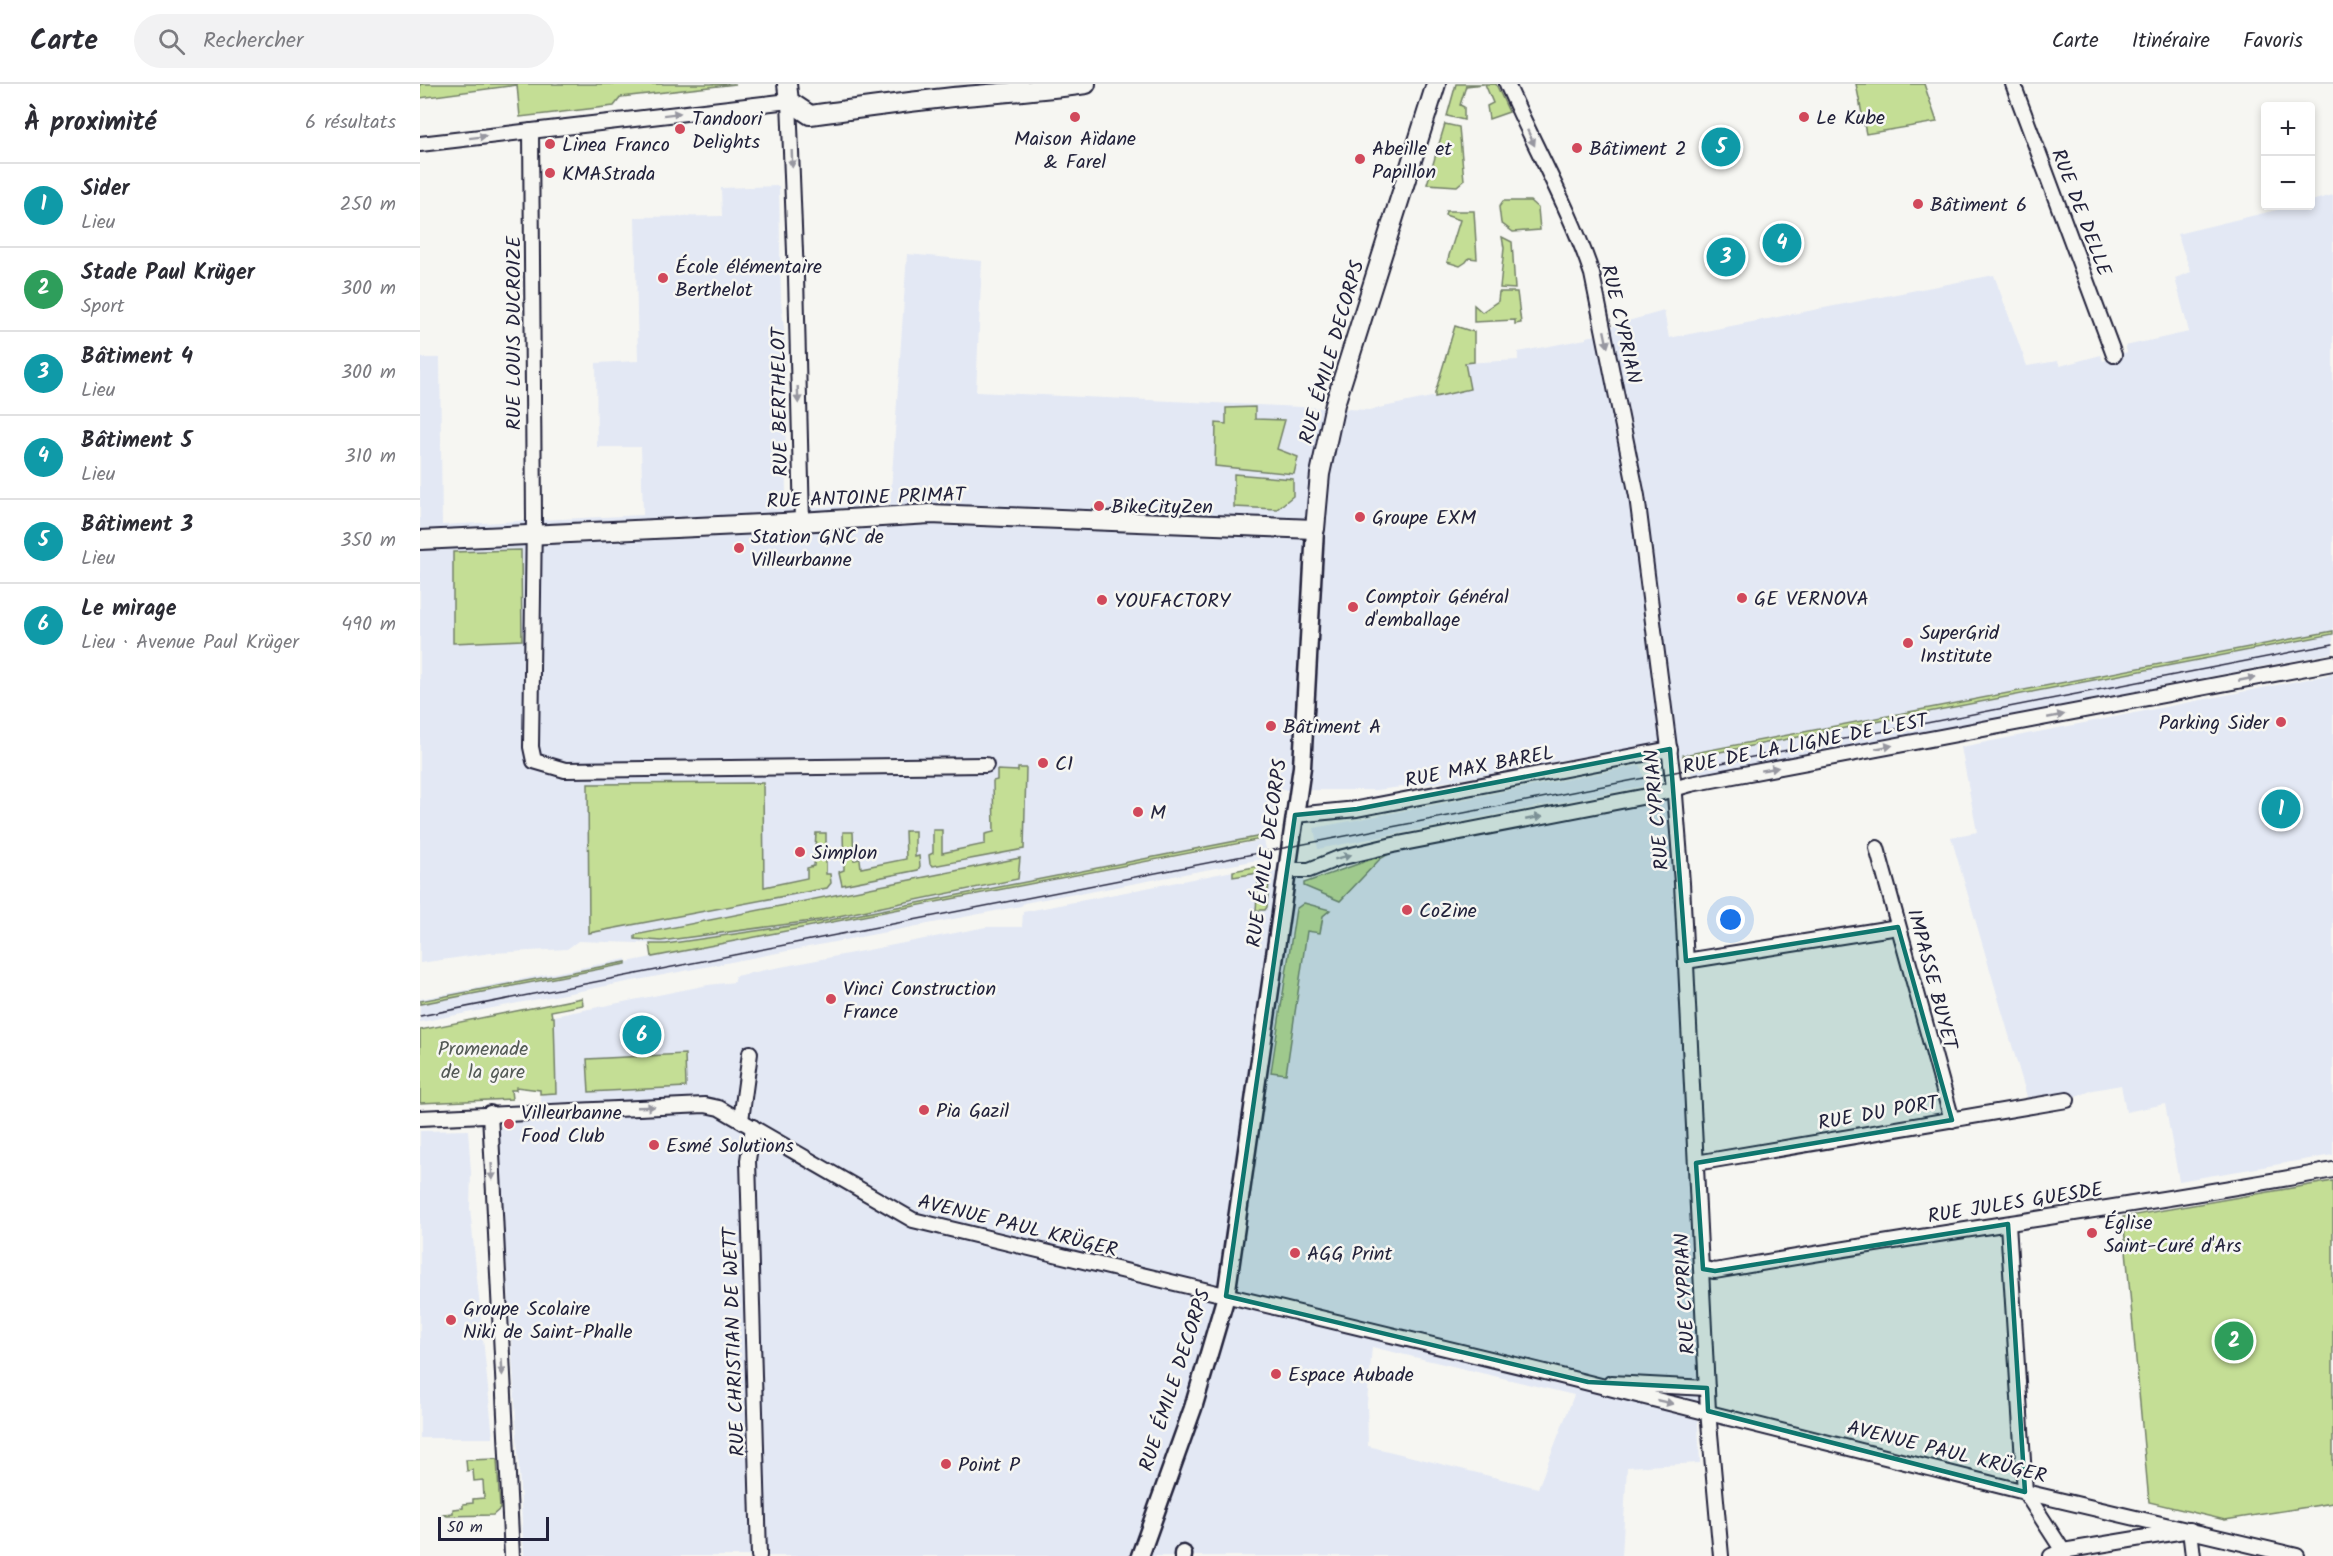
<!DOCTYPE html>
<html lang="fr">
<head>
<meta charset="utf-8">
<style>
  :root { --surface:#fff; --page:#f2f2f3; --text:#2b2b33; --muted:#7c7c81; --line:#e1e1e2; --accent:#7c3aed }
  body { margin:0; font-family:Kalam,sans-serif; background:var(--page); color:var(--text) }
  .controls { position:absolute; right:18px; top:18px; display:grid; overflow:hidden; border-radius:6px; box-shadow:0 3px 9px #0003 }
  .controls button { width:54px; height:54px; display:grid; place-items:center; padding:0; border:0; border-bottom:2px solid var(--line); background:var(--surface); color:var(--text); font:30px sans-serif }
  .scale { position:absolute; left:18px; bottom:15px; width:111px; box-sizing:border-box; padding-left:6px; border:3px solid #22223b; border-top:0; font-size:16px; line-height:21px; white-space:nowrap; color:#22223b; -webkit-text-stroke:4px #f6f6f2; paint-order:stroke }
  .you { position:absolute; left:1311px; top:836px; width:21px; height:21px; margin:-15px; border:4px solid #fff; border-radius:50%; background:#1a73e8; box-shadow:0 0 0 9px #1a73e833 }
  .badge { display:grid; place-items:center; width:39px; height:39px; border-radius:50%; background:var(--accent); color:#fff; font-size:20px; font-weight:700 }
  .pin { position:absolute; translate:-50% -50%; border:3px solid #fff; box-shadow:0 2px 6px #0006 }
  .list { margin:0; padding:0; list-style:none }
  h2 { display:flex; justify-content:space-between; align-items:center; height:78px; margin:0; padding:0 24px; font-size:26px }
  h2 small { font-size:20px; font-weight:400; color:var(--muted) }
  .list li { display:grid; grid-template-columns:39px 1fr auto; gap:18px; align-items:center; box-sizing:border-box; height:84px; padding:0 24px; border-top:2px solid var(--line) }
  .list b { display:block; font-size:22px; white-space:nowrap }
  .list p { margin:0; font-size:20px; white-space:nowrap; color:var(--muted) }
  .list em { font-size:20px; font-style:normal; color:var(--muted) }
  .icon { flex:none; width:33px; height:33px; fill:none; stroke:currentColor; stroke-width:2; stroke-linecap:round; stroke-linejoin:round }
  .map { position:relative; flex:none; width:1913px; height:1472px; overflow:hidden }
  header { display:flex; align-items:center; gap:36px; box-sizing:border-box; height:84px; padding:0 30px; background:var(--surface); border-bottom:2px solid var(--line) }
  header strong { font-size:28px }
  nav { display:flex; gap:33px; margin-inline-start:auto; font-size:21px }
  .search { width:420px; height:54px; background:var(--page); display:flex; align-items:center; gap:15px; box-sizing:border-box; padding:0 21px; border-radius:33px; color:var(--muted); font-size:22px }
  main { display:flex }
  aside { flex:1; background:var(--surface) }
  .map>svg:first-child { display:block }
  .built { fill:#e3e8f4; fill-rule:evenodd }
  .green { fill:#c4de95; stroke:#738068; stroke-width:1.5 }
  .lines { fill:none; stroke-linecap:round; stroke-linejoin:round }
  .minor-casing { stroke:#22223b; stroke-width:18 }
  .tertiary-casing { stroke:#22223b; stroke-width:21 }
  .secondary-casing { stroke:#22223b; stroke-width:22 }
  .minor { stroke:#f6f6f2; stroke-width:14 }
  .tertiary { stroke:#f6f6f2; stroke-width:16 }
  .secondary { stroke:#f6f6f2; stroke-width:18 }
  .tram { stroke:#22223b; stroke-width:1.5 }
  .oneway { fill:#9797a0 }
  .marked { fill:#0f766e; fill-opacity:0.2; stroke:#0f766e; stroke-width:4.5; stroke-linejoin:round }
  .poi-dot { fill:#d1495b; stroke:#f6f6f2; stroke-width:2 }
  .labels { text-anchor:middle; stroke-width:5; stroke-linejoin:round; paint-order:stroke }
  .poi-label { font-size:20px; fill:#22223b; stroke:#f6f6f2; text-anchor:start }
  .street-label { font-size:20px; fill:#22223b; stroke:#f6f6f2 }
  .park-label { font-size:20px; fill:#535a56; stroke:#f6f6f2 }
</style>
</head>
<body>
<header>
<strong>Carte</strong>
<div class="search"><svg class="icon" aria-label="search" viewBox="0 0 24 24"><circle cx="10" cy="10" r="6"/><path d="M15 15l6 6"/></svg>Rechercher</div>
<nav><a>Carte</a><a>Itinéraire</a><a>Favoris</a></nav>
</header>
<main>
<aside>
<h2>À proximité<small>6 résultats</small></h2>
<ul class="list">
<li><span class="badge" style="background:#0f9aa8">1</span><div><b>Sider</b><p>Lieu</p></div><em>250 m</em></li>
<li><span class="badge" style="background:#2e9e5b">2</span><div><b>Stade Paul Krüger</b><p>Sport</p></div><em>300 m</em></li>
<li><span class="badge" style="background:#0f9aa8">3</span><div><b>Bâtiment 4</b><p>Lieu</p></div><em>300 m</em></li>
<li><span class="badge" style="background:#0f9aa8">4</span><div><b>Bâtiment 5</b><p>Lieu</p></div><em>310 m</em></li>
<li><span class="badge" style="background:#0f9aa8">5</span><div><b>Bâtiment 3</b><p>Lieu</p></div><em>350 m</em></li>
<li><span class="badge" style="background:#0f9aa8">6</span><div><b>Le mirage</b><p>Lieu · Avenue Paul Krüger</p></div><em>490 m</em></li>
</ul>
</aside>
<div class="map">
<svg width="1913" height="1472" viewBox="0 0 1913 1472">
  <rect width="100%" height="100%" fill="#f6f6f2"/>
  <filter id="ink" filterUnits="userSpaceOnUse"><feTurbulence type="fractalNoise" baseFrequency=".0167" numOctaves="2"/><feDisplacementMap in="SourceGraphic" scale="12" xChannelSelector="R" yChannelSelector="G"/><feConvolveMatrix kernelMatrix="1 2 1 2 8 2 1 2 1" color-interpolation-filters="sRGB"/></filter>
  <g filter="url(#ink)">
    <g class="built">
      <polygon points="359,102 361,217 365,253 366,424 470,421 487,170 562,177 556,308 949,326 1050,305 1045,279 1098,276 1098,268 1166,255 1166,253 1177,251 1197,240 1244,227 1249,254 1574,191 1607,282 1638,277 1640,282 1681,271 1683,277 1707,268 1705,262 1769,248 1755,194 1771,188 1757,150 1873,122 1890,122 1891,117 1913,111 1913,569 1272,693 1268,673 1203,665 1031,697 957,706 861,706 857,750 405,837 246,860 158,857 147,865 71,869 0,879 0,274 20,274 22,441 223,431 221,363 177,363 176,279 218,277 215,133 302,132 301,104"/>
      <polygon points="1913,590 1913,1071 1759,1097 1745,1020 1706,1028 1701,1001 1673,1006 1651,1015 1649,1009 1608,1016 1531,753 1557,748 1541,663"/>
      <polygon points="1221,681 1225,702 898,765 894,744"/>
      <path d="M1254 713 1284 1279 1278 1341 1280 1379 1207 1383 1202 1472H104L87 1183 74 1039 121 1020 119 935 288 901 315 898V892L566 843H602L603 828 839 782 888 798 972 768ZM952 1263 1154 1311 1118 1404 948 1362 947 1319Z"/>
      <polygon points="844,756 848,774 659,810 655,809 604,819 601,822 0,938 0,915 206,875 207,878 232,873"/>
      <polygon points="48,1046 51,1088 50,1124 73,1354 0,1354 0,1047"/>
    </g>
    <g class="green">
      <polygon points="0,0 316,0 201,13 194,22 100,33 97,1 0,14"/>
      <polygon points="1036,0 1064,0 1046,2 1040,21 1044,23 1044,36 1027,32"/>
      <polygon points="1065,0 1076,0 1089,28 1069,35 1067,22 1073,19"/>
      <polygon points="1436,0 1504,0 1517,38 1446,50"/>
      <polygon points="1025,40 1039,43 1044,96 1037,102 1007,100"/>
      <polygon points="1083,117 1110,117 1118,124 1120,146 1093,148 1081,139 1079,123"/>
      <polygon points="1026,127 1054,127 1057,175 1049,174 1046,178 1040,182 1027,178 1040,136 1025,131"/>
      <polygon points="1082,153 1092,158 1095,205 1080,204 1084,164"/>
      <polygon points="1079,208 1097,208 1101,239 1095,240 1095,236 1054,238 1054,221 1062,228 1078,217"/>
      <polygon points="1035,242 1054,248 1054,278 1045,279 1050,305 1015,313 1015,309"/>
      <polygon points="835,323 835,335 865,336 857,365 878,373 874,390 795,382 796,339 806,340 806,324"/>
      <polygon points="814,390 873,395 873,412 857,425 814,423"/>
      <polygon points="101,466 102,556 33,559 33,468"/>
      <polygon points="1913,547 1913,550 1279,672 1263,674 1263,671"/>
      <polygon points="598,684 606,684 604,765 513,782 510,780 509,771 513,769 513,746 522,746 522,769 565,760 565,750 574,748 573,697 577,696 577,686 598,687"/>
      <polygon points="343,699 344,803 387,794 387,784 394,782 396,749 406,749 406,790 410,790 411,799 407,804 169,849 168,700"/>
      <polygon points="485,747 495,747 495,773 499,772 500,782 498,786 422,801 419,788 424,786 423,748 433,748 434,776 440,775 441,784 486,775"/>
      <polygon points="852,750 852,753 232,873 230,860 246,860 405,837"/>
      <polygon points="972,768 960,775 920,817 884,802 884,799"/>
      <polygon points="600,774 598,795 399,836 241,857 215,855 215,851"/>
      <polygon points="839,782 850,785 847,823 845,826 836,826 839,789 813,793 813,787"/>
      <polygon points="884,819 910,826 903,832 900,849 887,847 866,990 851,988 876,825"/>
      <polygon points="206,878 206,880 0,920 0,917"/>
      <polygon points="162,914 163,921 131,927 132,933 134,933 136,1009 120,1010 120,1006 96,1003 96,1006 91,1006 92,1015 0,1019 0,946"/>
      <polygon points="265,970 266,1003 169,1008 167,975"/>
      <polygon points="1913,1097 1913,1419 1805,1436 1729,1418 1703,1133"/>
      <polygon points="77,1375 80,1425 73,1431 27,1432 23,1430 33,1429 33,1425 43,1424 43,1420 53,1419 53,1415 64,1414 63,1396 54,1397 53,1386 47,1387 46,1376"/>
    </g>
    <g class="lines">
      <defs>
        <g id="minor">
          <path d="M1087 0C1115 64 1150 125 1172 190L1217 412 1255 711 1262 799 1288 1327 1301 1472"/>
          <polyline points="1593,0 1694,271"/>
          <polyline points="111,47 114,434 111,663 114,677 145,686 566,681"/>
          <polyline points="0,60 369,17 376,193 382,438"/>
          <polyline points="875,731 937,725 1250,665"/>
          <polyline points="1457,764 1532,1036"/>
          <polyline points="867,786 889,786 919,774 973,761 1232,711 1271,700 1913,579"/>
          <polyline points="1266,877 1478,843"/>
          <polyline points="70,1029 92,1472"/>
          <polyline points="0,1034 285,1021 299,1024 493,1136 1129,1289 1605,1408 1877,1472"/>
          <polyline points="321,1036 330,969"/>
          <polyline points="333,1043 328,1076 339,1472"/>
          <polyline points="1276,1079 1647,1016"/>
          <polyline points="1588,1140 1605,1408 1643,1467 1644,1472"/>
          <path d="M1283 1185 1295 1187C1500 1150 1708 1124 1913 1086"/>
          <polyline points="1191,1299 1287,1304"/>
          <polyline points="1631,1472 1643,1467 1770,1446 1773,1472"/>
        </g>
        <g id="tertiary">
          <polyline points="720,1472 773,1324 806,1212 882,683 895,445"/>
          <polyline points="763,1472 763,1470"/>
        </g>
        <g id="secondary">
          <path d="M367 0 369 17 390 31C438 25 485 18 533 13 577 9 622 6 666 0"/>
          <polyline points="0,456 363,439 510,430 895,445 900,390 915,320 1016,0"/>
        </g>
      </defs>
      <use href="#minor" class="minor-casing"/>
      <use href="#tertiary" class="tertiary-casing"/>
      <use href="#secondary" class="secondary-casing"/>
      <use href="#minor" class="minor"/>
      <use href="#tertiary" class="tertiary"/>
      <use href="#secondary" class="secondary"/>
      <polyline class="tram" points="0,932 1913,560"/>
    </g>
    <defs><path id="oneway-solid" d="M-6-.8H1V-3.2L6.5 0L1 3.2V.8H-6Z" transform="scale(1.5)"/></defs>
    <g class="oneway">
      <use href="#oneway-solid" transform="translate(252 30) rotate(-7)"/>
      <use href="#oneway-solid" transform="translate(58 53) rotate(-7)"/>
      <use href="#oneway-solid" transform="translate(1111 54) rotate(65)"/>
      <use href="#oneway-solid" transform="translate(372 75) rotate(88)"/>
      <use href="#oneway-solid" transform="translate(1186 255) rotate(78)"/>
      <use href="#oneway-solid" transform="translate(378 311) rotate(88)"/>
      <use href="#oneway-solid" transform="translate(1827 595) rotate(-11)"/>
      <use href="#oneway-solid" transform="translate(1636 632) rotate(-11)"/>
      <use href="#oneway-solid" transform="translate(1464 663) rotate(-11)"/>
      <use href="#oneway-solid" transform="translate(1350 685) rotate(-10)"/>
      <use href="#oneway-solid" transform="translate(1114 734) rotate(-11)"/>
      <use href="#oneway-solid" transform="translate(923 773) rotate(-15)"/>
      <use href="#oneway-solid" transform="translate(226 1023) rotate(-2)"/>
      <use href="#oneway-solid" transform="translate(72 1088) rotate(87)"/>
      <use href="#oneway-solid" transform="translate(82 1283) rotate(87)"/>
      <use href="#oneway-solid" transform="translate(1245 1318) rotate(13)"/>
    </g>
  </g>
  <path class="marked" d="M1250 665 1266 877 1478 843 1532 1036 1276 1079 1283 1185 1295 1187 1588 1140 1605 1408 1288 1327 1287 1304 1168 1298 806 1212 875 731 937 725Z"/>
  <g class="poi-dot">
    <circle cx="655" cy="33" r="6"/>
    <circle cx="1384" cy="33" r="6"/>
    <circle cx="260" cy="45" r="6"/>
    <circle cx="130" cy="60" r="6"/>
    <circle cx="1157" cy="64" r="6"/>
    <circle cx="940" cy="75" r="6"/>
    <circle cx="130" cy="89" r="6"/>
    <circle cx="1498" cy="120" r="6"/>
    <circle cx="243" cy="194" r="6"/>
    <circle cx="679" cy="422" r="6"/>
    <circle cx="940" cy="433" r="6"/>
    <circle cx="319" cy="464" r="6"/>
    <circle cx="1322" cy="514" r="6"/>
    <circle cx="682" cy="516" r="6"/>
    <circle cx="933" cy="523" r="6"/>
    <circle cx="1488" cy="559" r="6"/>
    <circle cx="1861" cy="638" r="6"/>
    <circle cx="851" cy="642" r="6"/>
    <circle cx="623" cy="679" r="6"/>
    <circle cx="718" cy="728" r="6"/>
    <circle cx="380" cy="768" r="6"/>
    <circle cx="987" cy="826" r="6"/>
    <circle cx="411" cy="915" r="6"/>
    <circle cx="504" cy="1026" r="6"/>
    <circle cx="89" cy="1040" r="6"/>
    <circle cx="234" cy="1061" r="6"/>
    <circle cx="1672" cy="1149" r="6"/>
    <circle cx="875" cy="1169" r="6"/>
    <circle cx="31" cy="1236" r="6"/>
    <circle cx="856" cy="1290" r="6"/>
    <circle cx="526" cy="1380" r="6"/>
  </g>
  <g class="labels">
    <g class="poi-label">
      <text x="1396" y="40">Le Kube</text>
      <text x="272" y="41">Tandoori<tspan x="272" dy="23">Delights</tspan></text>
      <text x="655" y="61" text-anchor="middle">Maison Aïdane<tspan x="655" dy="23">&amp; Farel</tspan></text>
      <text x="142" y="67">Linea Franco</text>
      <text x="952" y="71">Abeille et<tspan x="952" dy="23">Papillon</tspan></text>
      <text x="1169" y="71">Bâtiment 2</text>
      <text x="142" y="96">KMAStrada</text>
      <text x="1510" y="127">Bâtiment 6</text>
      <text x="255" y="189">École élémentaire<tspan x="255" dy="23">Berthelot</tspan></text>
      <text x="691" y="429">BikeCityZen</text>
      <text x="952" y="440">Groupe EXM</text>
      <text x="331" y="459">Station GNC de<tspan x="331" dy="23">Villeurbanne</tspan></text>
      <text x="945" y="519">Comptoir Général<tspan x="945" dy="23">d'emballage</tspan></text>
      <text x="1334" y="521">GE VERNOVA</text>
      <text x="694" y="523">YOUFACTORY</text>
      <text x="1500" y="555">SuperGrid<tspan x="1500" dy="23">Institute</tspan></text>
      <text x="1849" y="645" text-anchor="end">Parking Sider</text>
      <text x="863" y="649">Bâtiment A</text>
      <text x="635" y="686">C1</text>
      <text x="730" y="735">M</text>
      <text x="392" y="775">Simplon</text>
      <text x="999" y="833">CoZine</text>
      <text x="423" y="911">Vinci Construction<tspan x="423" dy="23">France</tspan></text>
      <text x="516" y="1033">Pia Gazil</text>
      <text x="101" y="1035">Villeurbanne<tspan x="101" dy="23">Food Club</tspan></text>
      <text x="246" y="1068">Esmé Solutions</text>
      <text x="1684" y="1145">Église<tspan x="1684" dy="23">Saint-Curé d'Ars</tspan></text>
      <text x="887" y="1176">AGG Print</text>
      <text x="43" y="1231">Groupe Scolaire<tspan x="43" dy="23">Niki de Saint-Phalle</tspan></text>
      <text x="868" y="1297">Espace Aubade</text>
      <text x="538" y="1387">Point P</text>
    </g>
    <g class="street-label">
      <text transform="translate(1662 128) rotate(69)" y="7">RUE DE DELLE</text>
      <text transform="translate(1202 240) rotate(77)" y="7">RUE CYPRIAN</text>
      <text transform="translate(93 249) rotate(-90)" y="7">RUE LOUIS DUCROIZE</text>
      <text transform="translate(911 268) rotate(-74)" y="7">RUE ÉMILE DECORPS</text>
      <text transform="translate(359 318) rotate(-91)" y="7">RUE BERTHELOT</text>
      <text transform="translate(446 413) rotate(-2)" y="7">RUE ANTOINE PRIMAT</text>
      <text transform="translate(1385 659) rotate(-11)" y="7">RUE DE LA LIGNE DE L'EST</text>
      <text transform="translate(1059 682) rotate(-11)" y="7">RUE MAX BAREL</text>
      <text transform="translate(1236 726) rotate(-95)" y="7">RUE CYPRIAN</text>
      <text transform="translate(846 769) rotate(-82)" y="7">RUE ÉMILE DECORPS</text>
      <text transform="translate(1513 895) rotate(75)" y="7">IMPASSE BUYET</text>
      <text transform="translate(1458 1028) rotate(-10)" y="7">RUE DU PORT</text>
      <text transform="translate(1595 1118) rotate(-9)" y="7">RUE JULES GUESDE</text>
      <text transform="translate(598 1141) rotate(14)" y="7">AVENUE PAUL KRÜGER</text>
      <text transform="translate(1264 1210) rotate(-93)" y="7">RUE CYPRIAN</text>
      <text transform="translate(313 1258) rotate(-92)" y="7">RUE CHRISTIAN DE WETT</text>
      <text transform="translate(754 1296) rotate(-72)" y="7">RUE ÉMILE DECORPS</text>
      <text transform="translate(1527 1367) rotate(14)" y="7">AVENUE PAUL KRÜGER</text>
    </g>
    <g class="park-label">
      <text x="63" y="971">Promenade<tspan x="63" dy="23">de la gare</tspan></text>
    </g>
  </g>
</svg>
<div class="controls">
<button>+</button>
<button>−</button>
</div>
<div class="scale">50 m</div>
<div class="you"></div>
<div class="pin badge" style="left:1861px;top:725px;background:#0f9aa8">1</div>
<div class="pin badge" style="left:1814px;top:1257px;background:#2e9e5b">2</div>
<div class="pin badge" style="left:1306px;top:173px;background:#0f9aa8">3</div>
<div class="pin badge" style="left:1362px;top:159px;background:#0f9aa8">4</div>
<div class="pin badge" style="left:1301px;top:63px;background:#0f9aa8">5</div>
<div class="pin badge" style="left:222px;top:951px;background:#0f9aa8">6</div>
</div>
</main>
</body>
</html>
